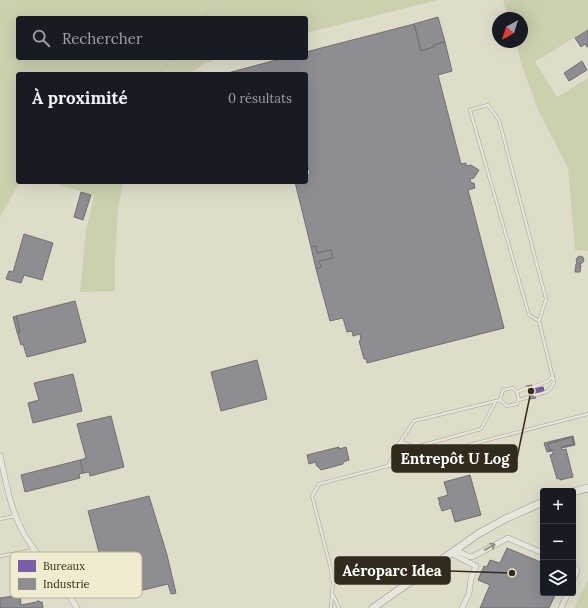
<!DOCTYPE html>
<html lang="fr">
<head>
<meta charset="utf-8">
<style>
  :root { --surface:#171b24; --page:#20242c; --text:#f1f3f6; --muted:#9ea1a6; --line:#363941 }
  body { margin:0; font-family:Lora,serif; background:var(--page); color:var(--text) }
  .controls { position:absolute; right:12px; bottom:12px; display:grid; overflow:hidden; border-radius:4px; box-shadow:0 4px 16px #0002 }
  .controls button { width:36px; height:36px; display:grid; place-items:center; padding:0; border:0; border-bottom:1px solid var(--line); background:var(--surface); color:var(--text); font:20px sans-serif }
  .compass { position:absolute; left:492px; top:12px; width:36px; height:36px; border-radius:50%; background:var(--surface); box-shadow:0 4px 16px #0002; rotate:219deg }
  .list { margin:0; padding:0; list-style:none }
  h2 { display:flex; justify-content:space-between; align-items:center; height:52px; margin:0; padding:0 16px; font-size:17px }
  h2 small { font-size:13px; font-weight:400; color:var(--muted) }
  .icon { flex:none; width:22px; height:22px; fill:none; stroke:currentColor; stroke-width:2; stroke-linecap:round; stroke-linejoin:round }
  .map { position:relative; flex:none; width:588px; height:608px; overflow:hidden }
  .search { position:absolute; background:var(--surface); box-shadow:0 4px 16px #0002; left:16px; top:16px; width:292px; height:44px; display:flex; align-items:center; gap:10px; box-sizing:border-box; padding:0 14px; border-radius:4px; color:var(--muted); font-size:15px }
  .panel { position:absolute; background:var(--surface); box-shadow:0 4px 16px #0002; left:16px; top:72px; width:292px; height:112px; border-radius:4px }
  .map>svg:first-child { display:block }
  .green { fill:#cbd0ae }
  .offices { fill:#7b5ea7; stroke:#654e7e }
  .industry { fill:#8d8d92; stroke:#726f6f }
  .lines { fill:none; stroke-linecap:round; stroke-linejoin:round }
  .lane-casing { stroke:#a5a194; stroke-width:3.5 }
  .street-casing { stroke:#a5a194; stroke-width:6 }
  .secondary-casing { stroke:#949084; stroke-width:8 }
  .path { stroke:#c1bdb3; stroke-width:1; stroke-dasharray:3 2; stroke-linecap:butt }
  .lane { stroke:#e8e6dc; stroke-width:2.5 }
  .street { stroke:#e8e6dc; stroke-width:5 }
  .secondary { stroke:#e8e6dc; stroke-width:7 }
  .oneway { stroke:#8d887c }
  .key { fill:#f1ecd0; stroke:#b8b29a; stroke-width:1 }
  .key-label { font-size:11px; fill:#322a1d }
  .leader { fill:none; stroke:#322a1d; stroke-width:1.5 }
  .callout-dot { fill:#322a1d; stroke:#f1ecd0; stroke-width:1.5 }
  .callout { fill:#322a1d; stroke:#322a1d; stroke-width:1.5 }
  .callout-label { font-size:15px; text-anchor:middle; font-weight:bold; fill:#fff }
</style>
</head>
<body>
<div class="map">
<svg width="588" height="608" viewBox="0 0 588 608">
  <rect width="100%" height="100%" fill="#e0dcca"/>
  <g class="green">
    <polygon points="0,0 438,0 306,33 306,18 18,18 18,58 219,58 204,64 189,74 18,74 18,182 20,182 0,217"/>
    <polygon points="503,0 588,0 588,29 535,62 557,97 588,78 588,251 575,250 568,168 538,110 523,69 515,42 522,42 522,18 508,18"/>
    <polygon points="49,182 123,182 118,209 115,257 115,291 80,292 86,231 94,195"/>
    <polygon points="588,580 588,608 574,608"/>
  </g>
  <polygon class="offices" points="543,387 544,391 530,395 529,390"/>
  <g class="industry">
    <polygon points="438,17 445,42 434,45 434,47 421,51 414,24"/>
    <polygon points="414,24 421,51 434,47 434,45 445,42 452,71 438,75 461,164 466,163 466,166 471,165 479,170 474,178 470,179 471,183 474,183 475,188 468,190 504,328 367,363 366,359 364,359 359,341 361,340 360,334 353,336 352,331 347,332 343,318 330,321 316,269 321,267 319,261 333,258 331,250 317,253 316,246 311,247 295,182 306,182 306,176 310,174 306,159 306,74 224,74 284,58 306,58 306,52"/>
    <polygon points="588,30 588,47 587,47 585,44 581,47 575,38"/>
    <polygon points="582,61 587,70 569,81 564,73"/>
    <polygon points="81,192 91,195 83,220 74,217"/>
    <polygon points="24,234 53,243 42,280 24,275 21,283 6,279 9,271 13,272"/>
    <polygon points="316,246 317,253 331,250 333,258 319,261 321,267 316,269 311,247"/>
    <polygon points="579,256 583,257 584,261 582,263 579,264 581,265 580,272 575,272 576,264 577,263 576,259"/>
    <polygon points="75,301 86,342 27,357 23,344 21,345 17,332 20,332 16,316"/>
    <polygon points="16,316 20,332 17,332 13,317"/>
    <polygon points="257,360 267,399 221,411 211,372"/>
    <polygon points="73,374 82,411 33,423 28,403 39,400 34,383"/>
    <polygon points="532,385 533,389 529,390 530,395 534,393 536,398 530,399 526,386"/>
    <polygon points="111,416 124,467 90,476 89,472 83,473 80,460 86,458 77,424"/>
    <polygon points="573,436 575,445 562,448 561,447 574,444 572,437 563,439 563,440 560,441 560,440 548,444 549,450 552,449 552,451 547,452 544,443"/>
    <polygon points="572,437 574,444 561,447 562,450 566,449 573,477 560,480 559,478 557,479 550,455 553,454 553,452 552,449 549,450 548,444"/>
    <polygon points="339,447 339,449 346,447 349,460 343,462 343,464 321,470 316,465 316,462 309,464 307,455"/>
    <polygon points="80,460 83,473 79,474 80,478 25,492 21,475"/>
    <polygon points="470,475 481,515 455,522 451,508 442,511 439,503 440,503 438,498 448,495 444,482"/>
    <polygon points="149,496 167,555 176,593 171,594 168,584 110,598 108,590 102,592 102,589 98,590 95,577 98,576 98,573 104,571 88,511"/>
    <polygon points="507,548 543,563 543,593 556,593 549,608 480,608 490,585 478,580 484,566 487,567 490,560 500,563"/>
    <polygon points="20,595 21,605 37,602 37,601 39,601 40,602 42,602 43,608 0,608 0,598"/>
  </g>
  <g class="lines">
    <defs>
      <g id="lane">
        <polyline points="533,387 548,381 553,376"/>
        <path d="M513 388C518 393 520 397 517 404L507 406 500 400 503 390Z"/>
        <polyline points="517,392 527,388"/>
        <path d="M535 395C545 393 550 392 554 382L539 321 546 299 499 120 488 105 470 110 529 315 539 321"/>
        <polyline points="519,400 529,397"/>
        <polyline points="401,442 416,447 481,429 496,401"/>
        <polyline points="388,466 397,447 414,421 500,400"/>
        <polyline points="0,519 15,516"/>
        <polyline points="0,556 34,550"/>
        <polyline points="333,595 339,608"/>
        <polyline points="331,608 333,582 330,565 312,496 319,484 588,414"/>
      </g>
      <g id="street">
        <path d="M0 455C6 482 10 509 24 534 39 560 62 582 77 608"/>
        <polyline points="455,550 468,556 472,557 508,538 543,553"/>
        <polyline points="450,553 476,566 471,579 469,594 462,608"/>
        <polyline points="573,567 576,569 577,571 573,580"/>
        <polyline points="561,608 568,593"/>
      </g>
      <g id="secondary">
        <polyline points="573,492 588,488"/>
        <polyline points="373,608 478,534 505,519 543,502"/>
      </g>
    </defs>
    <use href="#lane" class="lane-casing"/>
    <use href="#street" class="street-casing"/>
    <use href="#secondary" class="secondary-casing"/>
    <g class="path">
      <polyline points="203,18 217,0"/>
      <polyline points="159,74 172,58"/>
    </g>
    <use href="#lane" class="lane"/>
    <use href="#street" class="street"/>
    <use href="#secondary" class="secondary"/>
  </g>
  <defs><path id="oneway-shaft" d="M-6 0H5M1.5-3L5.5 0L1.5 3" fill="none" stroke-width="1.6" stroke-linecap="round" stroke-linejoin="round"/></defs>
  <use class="oneway" href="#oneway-shaft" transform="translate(490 547) rotate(-30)"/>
  <rect x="10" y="552" width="132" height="46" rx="6" class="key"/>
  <rect x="18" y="560" width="18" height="12" fill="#7b5ea7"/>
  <rect x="18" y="578" width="18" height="12" fill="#8d8d92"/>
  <g class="key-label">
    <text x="43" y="570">Bureaux</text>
    <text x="43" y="588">Industrie</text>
  </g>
  <path class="leader" d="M531 391L517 458M512 573L450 571"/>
  <g class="callout-dot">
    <circle cx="531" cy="391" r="4"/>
    <circle cx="512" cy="573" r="4"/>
  </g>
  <g class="callout">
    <rect x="392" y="445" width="125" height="27" rx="4"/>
    <rect x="335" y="557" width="115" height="27" rx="4"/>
  </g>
  <g class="callout-label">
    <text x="455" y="464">Entrepôt U Log</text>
    <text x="392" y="576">Aéroparc Idea</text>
  </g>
</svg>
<div class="controls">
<button>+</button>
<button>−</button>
<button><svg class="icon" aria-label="layers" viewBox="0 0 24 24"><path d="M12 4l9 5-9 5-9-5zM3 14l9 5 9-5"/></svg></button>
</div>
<svg class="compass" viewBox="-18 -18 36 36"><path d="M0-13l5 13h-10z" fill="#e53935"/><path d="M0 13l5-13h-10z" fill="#9ea1a6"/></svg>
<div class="search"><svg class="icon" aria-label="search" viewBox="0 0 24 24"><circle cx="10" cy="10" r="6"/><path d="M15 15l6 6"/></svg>Rechercher</div>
<section class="panel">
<h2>À proximité<small>0 résultats</small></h2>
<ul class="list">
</ul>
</section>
</div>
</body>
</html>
